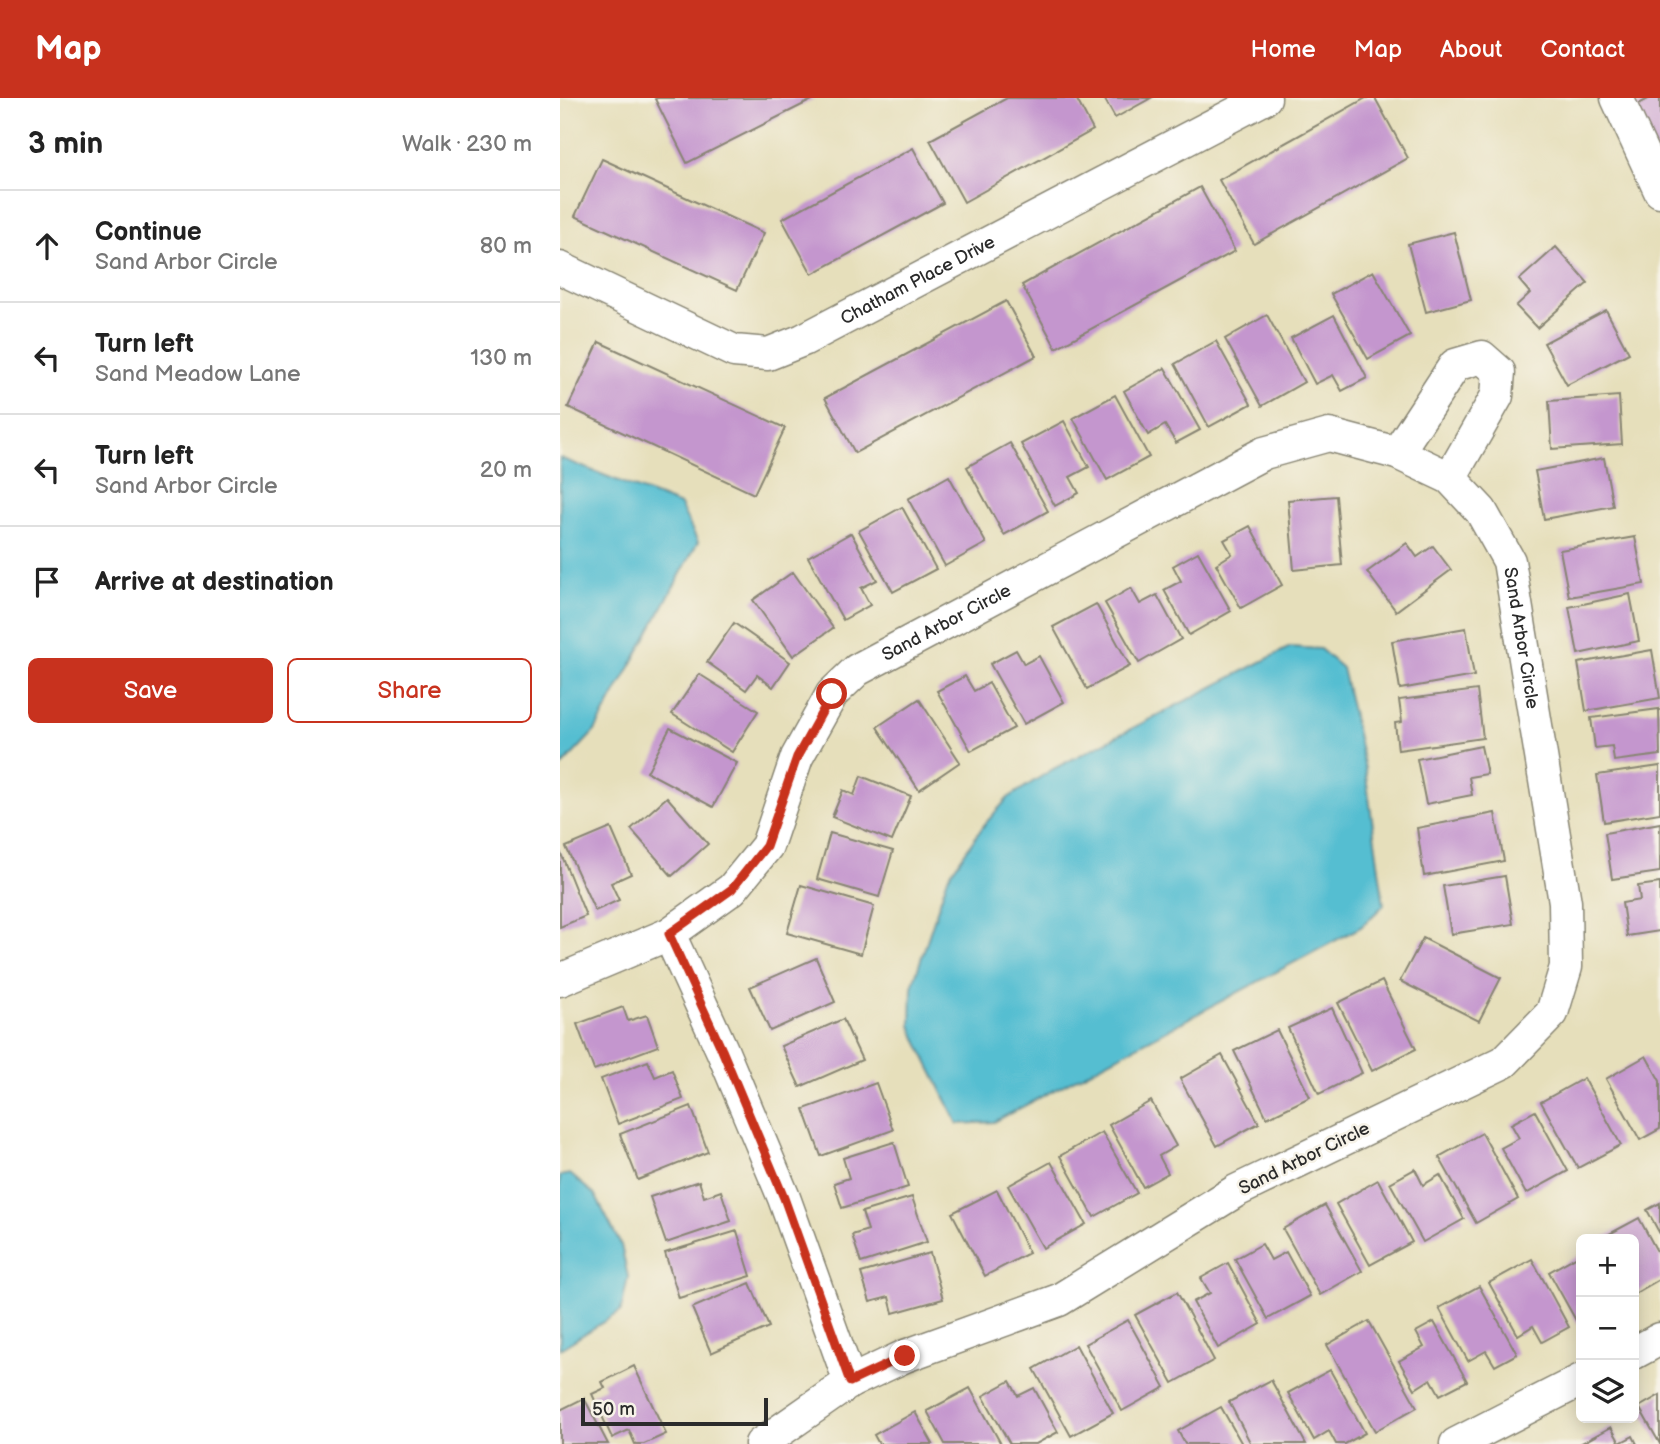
<!DOCTYPE html>
<html lang="en">
<head>
<meta charset="utf-8">
<style>
  :root { --surface:#fff; --page:#f6f6f6; --text:#222; --muted:#767676; --line:#e0e0e0; --accent:#c8321e }
  body { margin:0; font-family:"Balsamiq Sans",sans-serif; background:var(--page); color:var(--text) }
  .controls { position:absolute; right:21px; bottom:21px; display:grid; overflow:hidden; border-radius:10px; box-shadow:0 4px 18px #0003 }
  .controls button { width:63px; height:63px; display:grid; place-items:center; padding:0; border:0; border-bottom:2px solid var(--line); background:var(--surface); color:var(--text); font:35px sans-serif }
  .scale { position:absolute; left:21px; bottom:18px; width:187px; box-sizing:border-box; padding-left:7px; border:4px solid #2b2b2b; border-top:0; font-size:19px; line-height:24px; white-space:nowrap; color:#2b2b2b; -webkit-text-stroke:5px #f7f3e8; paint-order:stroke }
  .stop { position:absolute; width:21px; height:21px; margin:-16px; border:5px solid #c8321e; border-radius:50%; background:#fff }
  .stop.end { background:#c8321e; border-color:#fff; box-shadow:0 2px 7px #0008 }
  .list { margin:0; padding:0; list-style:none }
  h2 { display:flex; justify-content:space-between; align-items:center; height:91px; margin:0; padding:0 28px; font-size:30px }
  h2 small { font-size:23px; font-weight:400; color:var(--muted) }
  .list li { display:grid; grid-template-columns:46px 1fr auto; gap:21px; align-items:center; box-sizing:border-box; height:112px; padding:0 28px; border-top:2px solid var(--line) }
  .list b { display:block; font-size:26px; white-space:nowrap }
  .list p { margin:0; font-size:23px; white-space:nowrap; color:var(--muted) }
  .list em { font-size:23px; font-style:normal; color:var(--muted) }
  .actions { display:flex; gap:14px; padding:21px 28px }
  .actions a { flex:1; padding:16px 0; border:2px solid var(--accent); border-radius:10px; text-align:center; font-size:24px; color:var(--accent) }
  .actions .main { background:var(--accent); color:#fff }
  .icon { flex:none; width:38px; height:38px; fill:none; stroke:currentColor; stroke-width:2; stroke-linecap:round; stroke-linejoin:round }
  .map { position:relative; flex:none; width:1100px; height:1346px; overflow:hidden }
  header { display:flex; align-items:center; gap:42px; box-sizing:border-box; height:98px; padding:0 35px; background:var(--accent); color:#fff }
  header strong { font-size:33px }
  nav { display:flex; gap:38px; margin-inline-start:auto; font-size:24px }
  main { display:flex }
  aside { flex:1; background:var(--surface) }
  .map>svg:first-child { display:block }
  .water { fill:#55bed1; stroke:#40747e; stroke-width:2 }
  .building { fill:#c496ce }
  .lines { fill:none; stroke-linecap:round; stroke-linejoin:round }
  .minor-casing { stroke:#888573; stroke-width:35 }
  .minor { stroke:#fff; stroke-width:32 }
  .route { stroke:#c8321e; stroke-width:9 }
  .labels { text-anchor:middle; stroke-width:5; stroke-linejoin:round; paint-order:stroke }
  .street-label { font-size:18px; fill:#2b2b2b; stroke:#f7f3e8 }
</style>
</head>
<body>
<header>
<strong>Map</strong>
<nav><a>Home</a><a>Map</a><a>About</a><a>Contact</a></nav>
</header>
<main>
<aside>
<h2>3 min<small>Walk · 230 m</small></h2>
<ul class="list">
<li><svg class="icon" aria-label="ahead" viewBox="0 0 24 24"><path d="M12 20V5M6 11l6-6 6 6"/></svg><div><b>Continue</b><p>Sand Arbor Circle</p></div><em>80 m</em></li>
<li><svg class="icon" aria-label="left" viewBox="0 0 24 24"><path d="M17 20v-9H6M10 6l-5 5 5 5"/></svg><div><b>Turn left</b><p>Sand Meadow Lane</p></div><em>130 m</em></li>
<li><svg class="icon" aria-label="left" viewBox="0 0 24 24"><path d="M17 20v-9H6M10 6l-5 5 5 5"/></svg><div><b>Turn left</b><p>Sand Arbor Circle</p></div><em>20 m</em></li>
<li><svg class="icon" aria-label="arrive" viewBox="0 0 24 24"><path d="M6 21V4h12l-3 4 3 4H6"/></svg><div><b>Arrive at destination</b></div></li>
</ul>
<div class="actions"><a class="main">Save</a><a>Share</a></div>
</aside>
<div class="map">
<svg width="1100" height="1346" viewBox="0 0 1100 1346">
  <rect width="100%" height="100%" fill="#f7f3e8"/>
  <filter id="ink" filterUnits="userSpaceOnUse"><feTurbulence type="fractalNoise" baseFrequency=".0143" numOctaves="2"/><feDisplacementMap in="SourceGraphic" scale="14" xChannelSelector="R" yChannelSelector="G"/><feConvolveMatrix kernelMatrix="1 2 1 2 8 2 1 2 1" color-interpolation-filters="sRGB"/></filter>
  <filter id="wash" filterUnits="userSpaceOnUse"><feTurbulence type="fractalNoise" baseFrequency=".00686" numOctaves="4" result="noise"/><feDisplacementMap in="SourceGraphic" scale="28" xChannelSelector="R" yChannelSelector="G"/><feGaussianBlur stdDeviation="1.57" result="paint"/><feColorMatrix in="noise" values="0 0 0 0 0 0 0 0 0 0 0 0 0 0 0 0 0 1.4 0 .05"/><feComposite in="paint" operator="in"/></filter>
  <g filter="url(#wash)">
    <rect width="100%" height="100%" fill="#e6dfbb"/>
    <g class="water">
      <polygon points="0,360 120,407 138,444 35,633 0,670"/>
      <polygon points="730,549 760,551 782,570 805,671 824,807 801,829 434,1024 398,1026 357,943 351,927 352,889 388,779 424,727 448,700 493,671"/>
      <polygon points="10,1076 35,1097 61,1147 68,1179 61,1213 0,1251 0,1078"/>
    </g>
    <g id="blocks">
      <g class="building">
        <polygon points="97,0 256,0 127,65 95,1"/>
        <polygon points="447,0 516,0 533,32 404,104 370,42"/>
        <polygon points="544,0 591,0 555,20"/>
        <polygon points="806,0 815,0 848,60 694,146 659,82"/>
        <polygon points="1090,0 1100,0 1100,64 1073,9"/>
        <polygon points="353,50 383,105 252,176 222,121"/>
        <polygon points="42,61 204,135 177,192 15,118"/>
        <polygon points="640,89 675,153 496,250 462,187"/>
        <polygon points="894,134 911,202 866,214 848,146"/>
        <polygon points="996,149 1028,185 977,230 956,208 970,195 959,182"/>
        <polygon points="813,173 850,238 808,261 771,196"/>
        <polygon points="446,203 476,258 295,355 265,300"/>
        <polygon points="1046,212 1069,255 1007,287 984,245"/>
        <polygon points="707,217 744,284 702,308 665,241"/>
        <polygon points="774,217 807,280 782,293 773,277 755,286 731,240"/>
        <polygon points="656,243 691,306 649,329 615,266"/>
        <polygon points="39,244 225,330 194,396 8,309"/>
        <polygon points="605,270 640,332 616,345 605,327 588,337 564,293"/>
        <polygon points="555,297 589,359 547,382 513,320"/>
        <polygon points="1059,298 1062,346 992,351 989,303"/>
        <polygon points="504,323 529,369 510,379 519,395 495,408 461,346"/>
        <polygon points="450,345 488,413 444,437 407,369"/>
        <polygon points="1044,360 1053,408 984,421 975,373"/>
        <polygon points="389,378 426,445 385,468 348,401"/>
        <polygon points="776,398 782,467 734,472 728,402"/>
        <polygon points="342,409 376,471 333,494 299,433"/>
        <polygon points="690,428 722,487 681,510 656,466 672,456 664,442"/>
        <polygon points="291,435 317,482 301,490 310,507 283,522 248,459"/>
        <polygon points="1075,439 1084,486 1009,499 1000,452"/>
        <polygon points="847,445 857,459 873,448 891,472 836,513 807,474"/>
        <polygon points="638,454 671,513 629,537 604,492 621,483 613,468"/>
        <polygon points="233,474 273,530 233,558 193,502"/>
        <polygon points="571,490 580,506 597,497 621,541 579,565 545,505"/>
        <polygon points="1070,496 1079,543 1018,556 1009,509"/>
        <polygon points="536,506 570,568 527,591 493,529"/>
        <polygon points="174,525 230,564 213,589 197,577 186,592 147,564"/>
        <polygon points="906,530 914,578 840,591 832,543"/>
        <polygon points="456,552 464,566 479,558 504,604 464,626 430,566"/>
        <polygon points="1092,552 1100,600 1026,613 1018,565"/>
        <polygon points="139,576 198,613 172,654 112,616"/>
        <polygon points="405,578 414,593 429,585 454,630 411,653 377,593"/>
        <polygon points="917,592 923,640 838,652 835,625 842,624 839,602"/>
        <polygon points="359,601 400,664 359,692 317,629"/>
        <polygon points="1099,611 1100,657 1054,663 1052,648 1035,650 1031,620"/>
        <polygon points="110,630 177,665 153,709 87,674"/>
        <polygon points="921,648 927,676 909,679 912,697 866,706 857,661"/>
        <polygon points="1100,668 1100,715 1044,724 1037,677"/>
        <polygon points="301,678 351,698 332,743 272,719 283,692 294,697"/>
        <polygon points="107,699 148,746 112,778 71,731"/>
        <polygon points="935,715 944,763 864,778 857,730"/>
        <polygon points="1100,725 1100,774 1052,781 1045,735"/>
        <polygon points="51,730 71,776 51,785 59,802 35,813 6,749"/>
        <polygon points="270,735 333,753 319,799 257,781"/>
        <polygon points="0,753 26,818 0,829"/>
        <polygon points="945,778 953,826 891,836 883,788"/>
        <polygon points="1100,785 1100,833 1067,838 1062,805 1080,802 1078,788"/>
        <polygon points="241,787 314,808 301,856 227,835"/>
        <polygon points="863,840 941,880 919,923 840,883"/>
        <polygon points="256,860 275,904 210,933 190,889"/>
        <polygon points="822,883 856,951 812,973 778,905"/>
        <polygon points="63,909 68,923 87,917 98,948 34,972 17,926"/>
        <polygon points="772,910 802,975 759,996 728,930"/>
        <polygon points="283,921 302,962 240,989 221,948"/>
        <polygon points="717,932 750,999 707,1020 674,953"/>
        <polygon points="662,957 699,1025 657,1048 620,981"/>
        <polygon points="1086,958 1100,983 1100,1031 1080,1042 1046,981"/>
        <polygon points="88,963 95,979 112,972 123,1001 58,1026 41,981"/>
        <polygon points="1024,980 1061,1047 1018,1070 981,1004"/>
        <polygon points="316,985 333,1032 261,1058 244,1011"/>
        <polygon points="591,1003 616,1048 599,1058 608,1075 583,1089 549,1027"/>
        <polygon points="131,1008 148,1054 78,1082 60,1036"/>
        <polygon points="975,1013 1008,1073 966,1096 941,1050 959,1040 951,1026"/>
        <polygon points="542,1034 577,1095 534,1119 500,1058"/>
        <polygon points="922,1035 958,1101 916,1125 879,1059"/>
        <polygon points="334,1044 348,1089 282,1110 274,1085 289,1080 283,1060"/>
        <polygon points="491,1064 526,1126 483,1150 448,1088"/>
        <polygon points="855,1071 863,1087 880,1077 904,1121 863,1144 830,1085"/>
        <polygon points="818,1082 852,1144 810,1167 776,1106"/>
        <polygon points="139,1083 144,1099 161,1093 171,1123 106,1145 90,1099"/>
        <polygon points="437,1092 469,1155 425,1178 392,1115"/>
        <polygon points="352,1099 367,1144 301,1165 292,1137 308,1132 302,1114"/>
        <polygon points="1100,1105 1100,1136 1087,1112"/>
        <polygon points="765,1107 802,1173 760,1197 723,1131"/>
        <polygon points="1079,1120 1100,1159 1100,1181 1074,1196 1074,1141 1040,1141"/>
        <polygon points="177,1133 191,1178 119,1200 105,1155"/>
        <polygon points="702,1146 711,1162 726,1154 750,1198 708,1221 675,1161"/>
        <polygon points="370,1155 383,1201 333,1215 329,1199 310,1204 301,1175"/>
        <polygon points="1021,1156 1021,1224 1018,1226 989,1174"/>
        <polygon points="972,1161 1009,1229 982,1244 973,1228 958,1237 929,1185"/>
        <polygon points="668,1165 701,1226 658,1250 633,1204 650,1195 641,1180"/>
        <polygon points="190,1185 209,1229 151,1255 132,1210"/>
        <polygon points="919,1188 957,1256 935,1268 926,1253 908,1263 879,1210"/>
        <polygon points="617,1194 654,1262 613,1285 575,1217"/>
        <polygon points="568,1222 605,1289 562,1313 525,1246"/>
        <polygon points="809,1223 857,1309 815,1333 767,1247"/>
        <polygon points="874,1224 907,1283 880,1297 871,1281 855,1291 839,1263 864,1249 856,1234"/>
        <polygon points="516,1247 553,1315 511,1338 474,1271"/>
        <polygon points="74,1268 106,1336 84,1346 75,1346 69,1332 52,1340 32,1296 45,1290 42,1284"/>
        <polygon points="770,1272 805,1335 785,1346 776,1346 769,1333 754,1342 728,1295"/>
        <polygon points="711,1282 746,1346 691,1346 669,1304"/>
        <polygon points="450,1283 458,1298 474,1290 498,1334 476,1346 450,1346 423,1298"/>
        <polygon points="410,1290 441,1346 385,1346 367,1313"/>
        <polygon points="1100,1297 1100,1346 1079,1309"/>
        <polygon points="24,1300 48,1346 0,1346 0,1312"/>
        <polygon points="661,1309 682,1346 625,1346 618,1333"/>
        <polygon points="355,1314 373,1346 319,1346 314,1337"/>
        <polygon points="1051,1329 1060,1345 1073,1338 1077,1346 1020,1346"/>
      </g>
    </g>
  </g>
  <g filter="url(#ink)">
    <use href="#blocks" fill-opacity="0" stroke="#888573" stroke-width="2"/>
    <g class="lines">
      <defs>
        <g id="minor">
          <polyline points="1057,0 1100,93"/>
          <path id="s1" d="M0 170 174 253 208 256 243 242 705 0"/>
          <polyline points="837,355 895,267 922,259 939,274 937,298 890,380"/>
          <polyline points="109,836 162,952 224,1100 290,1284"/>
          <path id="s2" d="M0 882 109 836 172 791 207 748 237 659 272 596 297 572 704 355 769 337 837 355 890 380 921 413 949 463 1005 804 1006 869 992 915 944 964 676 1093 499 1202 345 1258 290 1284 201 1346"/>
          <polyline points="1074,1255 1100,1241"/>
          <polyline points="896,1346 1021,1282"/>
        </g>
      </defs>
      <use href="#minor" class="minor-casing"/>
      <use href="#minor" class="minor"/>
    </g>
  </g>
  <g class="lines" filter="url(#ink)">
    <polyline class="route" points="272,596 237,659 206,748 172,791 109,836 162,952 224,1100 290,1284 345,1258"/>
  </g>
  <g class="labels">
    <g class="street-label">
      <text dy="6" stroke="none"><textPath href="#s1" startOffset="394">Chatham Place Drive</textPath></text>
      <text dy="6" stroke="none"><textPath href="#s2" startOffset="553">Sand Arbor Circle</textPath></text>
      <text dy="6" stroke="none"><textPath href="#s2" startOffset="1290">Sand Arbor Circle</textPath></text>
      <text transform="translate(744 1060) rotate(-26)" y="6">Sand Arbor Circle</text>
    </g>
  </g>
</svg>
<div class="controls">
<button>+</button>
<button>−</button>
<button><svg class="icon" aria-label="layers" viewBox="0 0 24 24"><path d="M12 4l9 5-9 5-9-5zM3 14l9 5 9-5"/></svg></button>
</div>
<div class="scale">50 m</div>
<div class="stop" style="left:272px;top:596px"></div>
<div class="stop end" style="left:345px;top:1258px"></div>
</div>
</main>
</body>
</html>
